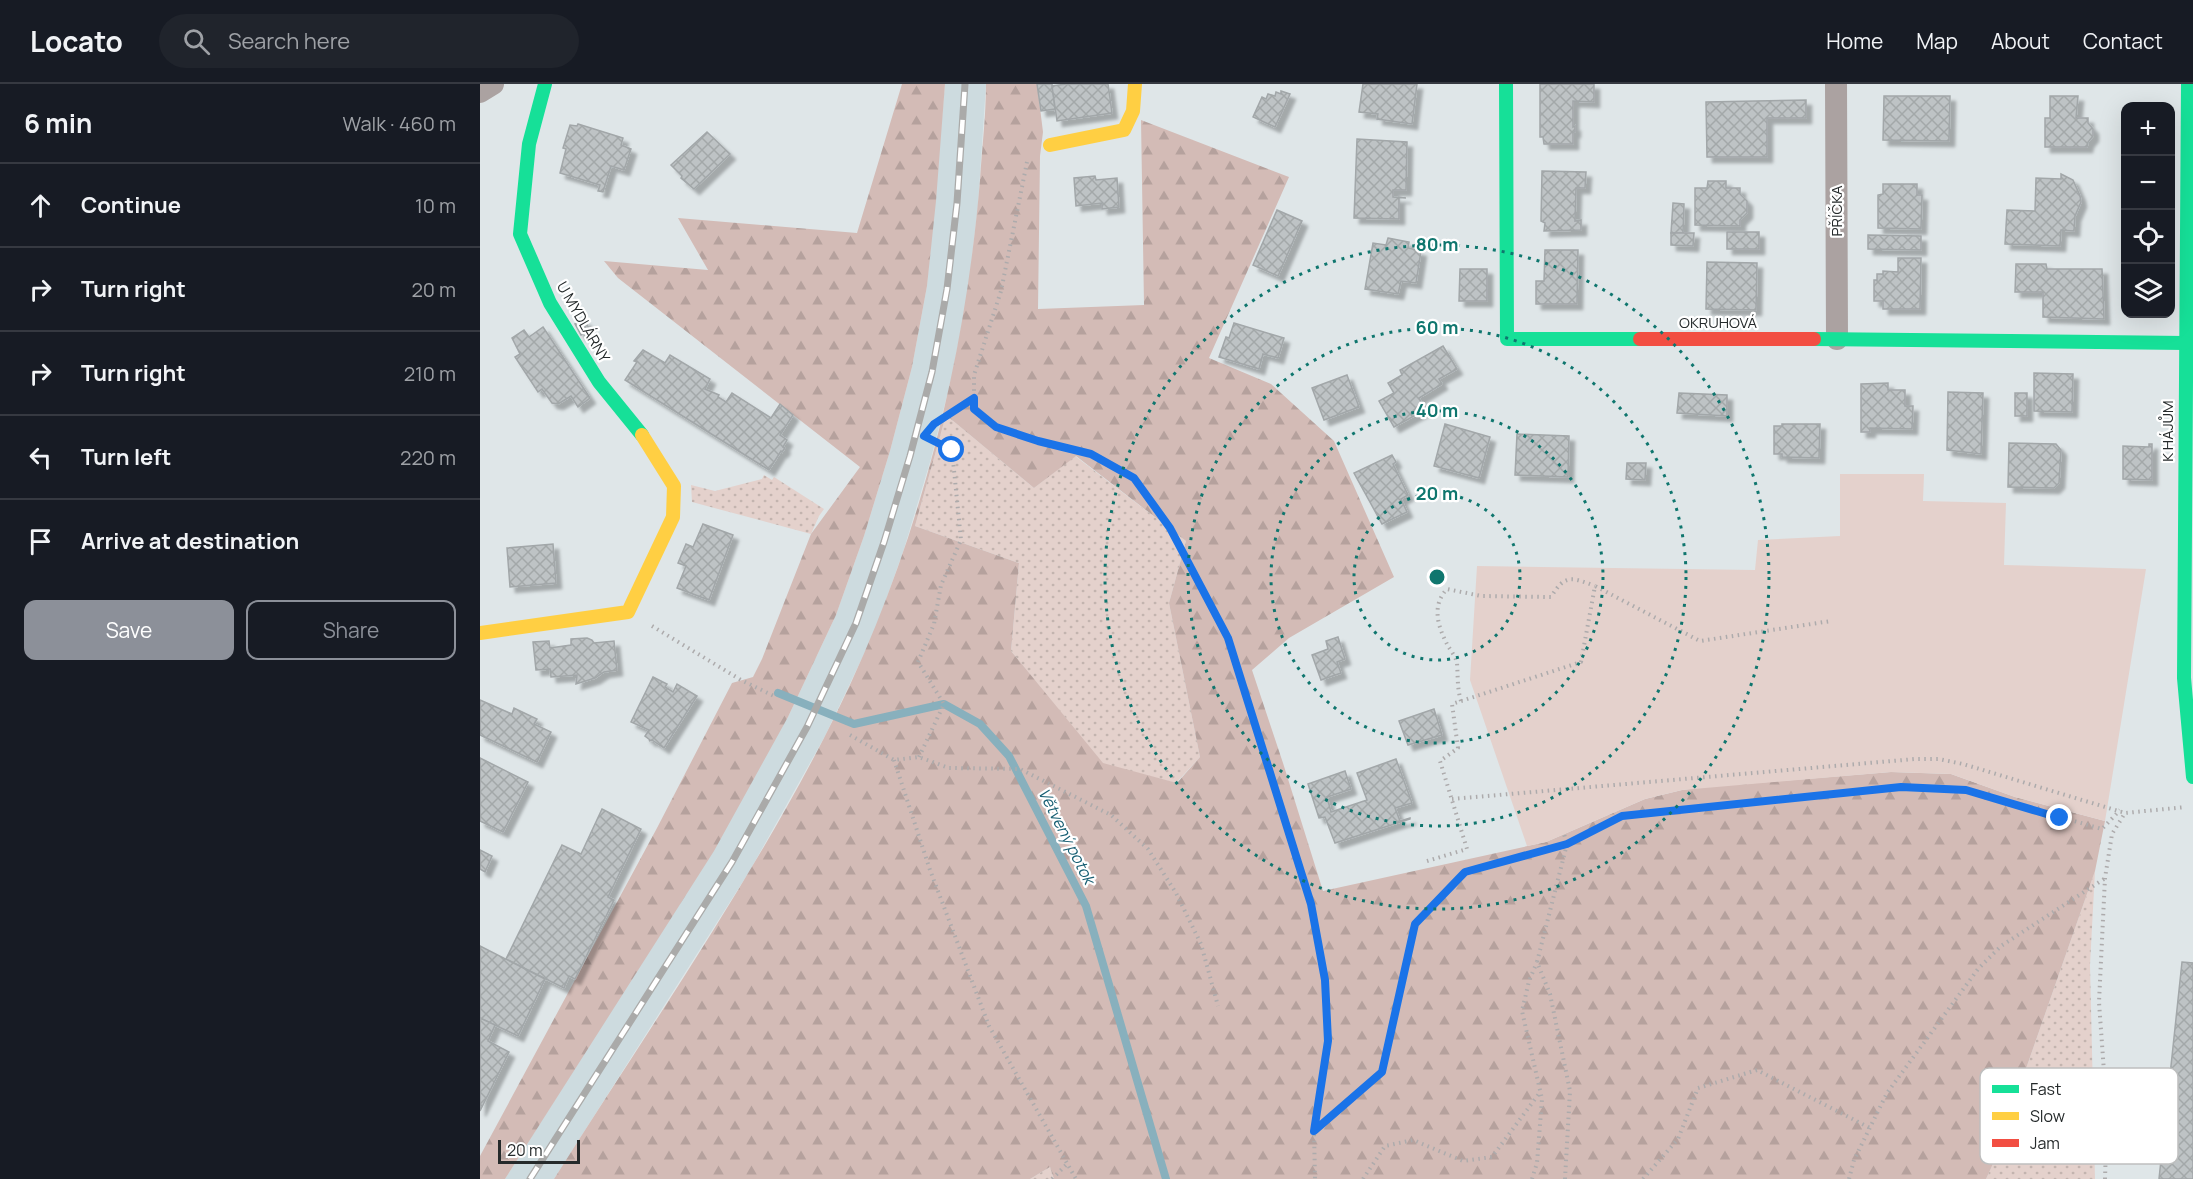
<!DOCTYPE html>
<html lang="en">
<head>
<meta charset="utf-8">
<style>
  :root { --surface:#171b24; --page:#20242c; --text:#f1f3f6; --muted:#9ea1a6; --line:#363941; --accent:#8c9099 }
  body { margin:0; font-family:Manrope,sans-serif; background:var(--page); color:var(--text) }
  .controls { position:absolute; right:18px; top:18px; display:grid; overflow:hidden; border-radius:12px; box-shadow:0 6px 24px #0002 }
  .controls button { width:54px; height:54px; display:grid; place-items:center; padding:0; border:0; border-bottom:2px solid var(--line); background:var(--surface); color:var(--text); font:30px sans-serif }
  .scale { position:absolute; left:18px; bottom:15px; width:82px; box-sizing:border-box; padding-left:6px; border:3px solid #252a2b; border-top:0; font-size:16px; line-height:21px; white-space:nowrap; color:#252a2b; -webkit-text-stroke:4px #fff; paint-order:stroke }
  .stop { position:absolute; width:18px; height:18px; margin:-14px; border:4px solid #1a73e8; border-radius:50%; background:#fff }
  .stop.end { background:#1a73e8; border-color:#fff; box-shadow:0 2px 6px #0008 }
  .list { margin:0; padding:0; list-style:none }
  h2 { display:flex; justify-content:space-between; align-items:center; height:78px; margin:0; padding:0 24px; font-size:26px }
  h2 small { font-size:20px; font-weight:400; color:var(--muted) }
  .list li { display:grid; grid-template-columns:39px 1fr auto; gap:18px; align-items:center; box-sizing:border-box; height:84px; padding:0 24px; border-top:2px solid var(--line) }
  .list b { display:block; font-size:22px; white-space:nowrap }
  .list em { font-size:20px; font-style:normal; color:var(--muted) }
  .actions { display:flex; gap:12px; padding:18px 24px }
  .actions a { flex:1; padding:14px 0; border:2px solid var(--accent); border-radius:12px; text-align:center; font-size:21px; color:var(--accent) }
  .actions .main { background:var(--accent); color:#fff }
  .icon { flex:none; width:33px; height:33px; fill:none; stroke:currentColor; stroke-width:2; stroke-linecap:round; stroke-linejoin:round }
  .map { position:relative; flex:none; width:1713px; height:1095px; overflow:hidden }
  header { display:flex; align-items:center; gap:36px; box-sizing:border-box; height:84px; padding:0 30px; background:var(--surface); border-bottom:2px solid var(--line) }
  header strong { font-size:28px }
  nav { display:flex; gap:33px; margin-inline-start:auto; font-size:21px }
  .search { width:420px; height:54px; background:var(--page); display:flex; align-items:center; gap:15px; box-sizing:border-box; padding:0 21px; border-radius:33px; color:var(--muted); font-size:22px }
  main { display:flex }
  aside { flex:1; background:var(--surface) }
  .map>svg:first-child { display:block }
  .built { fill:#cddbdf }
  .grass { fill:url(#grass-dots) }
  .forest { fill:url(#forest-firs); fill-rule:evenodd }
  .pitch { fill:#e4d1cc }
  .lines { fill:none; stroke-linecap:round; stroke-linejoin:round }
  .stream { stroke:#88b0bd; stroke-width:8 }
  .building { fill:url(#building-cross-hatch); stroke:#a2a7a9; stroke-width:1.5; filter:url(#shadow) }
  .path { stroke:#adabac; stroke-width:4; stroke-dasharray:1.5 4.5; stroke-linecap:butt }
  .street { stroke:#aba2a1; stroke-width:22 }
  .fast { stroke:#16e098; stroke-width:14 }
  .slow { stroke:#ffcf43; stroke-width:14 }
  .jam { stroke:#f24e42; stroke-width:14 }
  .rail-casing { stroke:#aaaaa9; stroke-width:7 }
  .rail { stroke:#fff; stroke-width:4.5; stroke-dasharray:14; stroke-linecap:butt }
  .route { stroke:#1a73e8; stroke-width:8 }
  .ring { fill:none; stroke:#0f766e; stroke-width:3; stroke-dasharray:3 6 }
  .labels { text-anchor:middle; stroke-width:4.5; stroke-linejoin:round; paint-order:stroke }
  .street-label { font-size:15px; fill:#252a2b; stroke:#fff }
  .water-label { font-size:16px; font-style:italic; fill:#196074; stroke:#fff }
  .key { fill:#fff; stroke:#bebfbf; stroke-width:1.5 }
  .key-label { font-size:16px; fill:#252a2b }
  .centre { fill:#0f766e; stroke:#fff; stroke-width:3 }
  .ring-label { font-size:18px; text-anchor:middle; font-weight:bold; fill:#0f766e; stroke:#fff; stroke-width:4.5; stroke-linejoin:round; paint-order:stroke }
</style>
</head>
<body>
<header>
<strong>Locato</strong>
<div class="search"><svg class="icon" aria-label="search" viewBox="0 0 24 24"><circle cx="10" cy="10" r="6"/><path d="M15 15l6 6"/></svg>Search here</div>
<nav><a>Home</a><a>Map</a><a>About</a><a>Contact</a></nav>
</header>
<main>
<aside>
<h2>6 min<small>Walk · 460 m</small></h2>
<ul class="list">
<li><svg class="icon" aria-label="ahead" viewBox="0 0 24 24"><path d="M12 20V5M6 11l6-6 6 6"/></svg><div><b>Continue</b></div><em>10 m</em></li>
<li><svg class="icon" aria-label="right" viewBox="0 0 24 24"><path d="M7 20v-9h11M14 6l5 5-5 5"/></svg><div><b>Turn right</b></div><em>20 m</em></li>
<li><svg class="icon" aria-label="right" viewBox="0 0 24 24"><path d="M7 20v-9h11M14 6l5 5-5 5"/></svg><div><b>Turn right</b></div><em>210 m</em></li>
<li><svg class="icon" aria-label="left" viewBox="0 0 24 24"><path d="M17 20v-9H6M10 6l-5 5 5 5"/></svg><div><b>Turn left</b></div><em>220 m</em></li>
<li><svg class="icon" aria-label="arrive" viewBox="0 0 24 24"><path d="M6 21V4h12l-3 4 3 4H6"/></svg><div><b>Arrive at destination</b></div></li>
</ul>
<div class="actions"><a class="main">Save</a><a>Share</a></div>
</aside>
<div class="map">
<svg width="1713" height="1095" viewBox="0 0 1713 1095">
  <defs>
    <pattern id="grass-dots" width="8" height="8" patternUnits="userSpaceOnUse" patternTransform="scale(1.5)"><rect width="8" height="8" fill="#e4d1cc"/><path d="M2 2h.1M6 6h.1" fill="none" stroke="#c3b4af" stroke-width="1.8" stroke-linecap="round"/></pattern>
    <pattern id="forest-firs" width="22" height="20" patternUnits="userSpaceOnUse" patternTransform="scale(1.5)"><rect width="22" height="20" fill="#d3bbb6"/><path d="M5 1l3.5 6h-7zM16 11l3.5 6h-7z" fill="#b5a19d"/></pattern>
    <pattern id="building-cross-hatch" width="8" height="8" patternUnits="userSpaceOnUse" patternTransform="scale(1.5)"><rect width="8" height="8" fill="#bec3c5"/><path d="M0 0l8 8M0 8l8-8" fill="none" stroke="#a3a8a9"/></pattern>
    <filter id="shadow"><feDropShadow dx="5.5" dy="5.5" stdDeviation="1.5" flood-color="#0004"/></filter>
  </defs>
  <rect width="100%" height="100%" fill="#dfe6e8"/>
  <polygon class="built" points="465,0 506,0 498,121 488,208 472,292 450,378 424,465 395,547 345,652 269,788 74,1095 25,1095 112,957 308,633 356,531 384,452 410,367 432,283 447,202"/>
  <g class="grass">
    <polygon points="466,331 554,404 595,372 706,457 689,519 720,673 696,699 623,680 531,567 539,479 435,442"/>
    <polygon points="284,391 292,396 294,393 344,425 339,432 331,450 212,418 211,401 235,407 282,395"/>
    <polygon points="1615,787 1610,881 1615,1095 1506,1095 1512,1082"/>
    <polygon points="570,1083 574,1095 550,1095"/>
  </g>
  <g class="forest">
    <polygon points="422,0 465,0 456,117 447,202 432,283 410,367 384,452 356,531 308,633 234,767 25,1095 0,1095 0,1072 177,744 252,599 273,593 282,575 331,450 380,383 138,194 124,177 228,186 198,134 377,149"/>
    <path d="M506 0H557L563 48 560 72 558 225 664 221 661 36 809 93 729 274 791 300 854 357 914 493 809 554 772 586 803 679 843 807 1066 758 1165 715 1202 706 1226 703 1411 688 1471 690 1535 713 1625 737 1615 787 1512 1082 1506 1095H574L570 1083 550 1095H74C166 949 265 807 344 654 433 482 484 289 500 96 502 64 506 32 506 0ZM466 331 554 404 596 372 706 457 689 519 720 673 697 699 623 679 531 567 539 479 435 442Z"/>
  </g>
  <polygon class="pitch" points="1360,390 1444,390 1443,417 1526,419 1524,481 1666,485 1625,737 1535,713 1471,690 1411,688 1202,706 1165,715 1066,758 1047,762 990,596 997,482 1275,486 1278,456 1360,452"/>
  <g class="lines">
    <polyline class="stream" points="298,609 374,640 464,620 500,640 529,672 606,822 686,1095"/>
  </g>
  <g class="building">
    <polygon points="557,0 572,0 575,25 561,27"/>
    <polygon points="586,0 628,0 632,29 577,37 572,2"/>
    <polygon points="883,0 937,0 932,40 897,35 898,30 879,28"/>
    <polygon points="1060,0 1114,0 1114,18 1093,17 1093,43 1095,42 1095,48 1093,48 1093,60 1064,60 1063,53 1060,53"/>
    <polygon points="801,7 810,10 795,43 773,33 782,13 786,15 788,10 795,12 796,8 801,10"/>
    <polygon points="1404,12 1470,12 1469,57 1403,56"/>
    <polygon points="1570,12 1598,12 1596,34 1608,34 1608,39 1613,45 1613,52 1608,58 1607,63 1565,63 1565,34 1570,34"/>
    <polygon points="1326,16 1326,34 1287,34 1287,73 1227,73 1226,18"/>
    <polygon points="98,40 143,54 141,61 151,65 144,86 131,82 123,108 118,107 120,101 80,89 86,65 83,64 90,41 97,42"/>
    <polygon points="227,48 250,70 214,105 201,94 202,92 191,81"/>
    <polygon points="877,55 927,58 926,106 913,106 913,113 926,114 919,113 919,135 874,134"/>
    <polygon points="1062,87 1106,88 1105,104 1096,104 1095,137 1101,136 1101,146 1064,147 1065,139 1061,137"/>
    <polygon points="1581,90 1593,96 1600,112 1601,118 1595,132 1594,147 1581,146 1580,162 1525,160 1527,126 1555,127 1556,94 1581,95"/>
    <polygon points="615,92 616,96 637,94 639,123 622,125 622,119 596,122 594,94"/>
    <polygon points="1228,97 1246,97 1246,104 1260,104 1260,110 1267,117 1267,129 1260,136 1260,142 1215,141 1215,104 1227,104"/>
    <polygon points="1403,100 1437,100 1437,111 1442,111 1441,145 1398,144 1398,111 1403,110"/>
    <polygon points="1193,119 1204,120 1203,149 1191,149"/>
    <polygon points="797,126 822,137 798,192 773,181"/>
    <rect x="1247" y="148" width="32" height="17"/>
    <polygon points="1191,149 1214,149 1213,162 1191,161"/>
    <polygon points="1388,151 1441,152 1441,166 1388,165"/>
    <polygon points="908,154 929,158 928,164 941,167 936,199 921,197 918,210 885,205 893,159 906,161"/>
    <polygon points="1065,166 1098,166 1097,220 1056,220 1056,197 1064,197"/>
    <polygon points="1418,174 1441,174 1440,225 1403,225 1403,217 1394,217 1394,196 1397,196 1397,190 1403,190 1403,187 1418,188"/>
    <polygon points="1227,178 1277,179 1276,226 1226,225"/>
    <polygon points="1536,180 1566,180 1567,185 1622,185 1624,235 1563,233 1563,208 1535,208"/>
    <polygon points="980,185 1007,185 1007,217 979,217"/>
    <polygon points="105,236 110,247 101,251 95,240"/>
    <polygon points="754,239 804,254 798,274 783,270 779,285 739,273 746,253 749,254"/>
    <polygon points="63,243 110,314 98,323 91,312 78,320 72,319 62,305 58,308 35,273 40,270 32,254 44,246 49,253"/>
    <polygon points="963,262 977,285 959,295 962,300 939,314 945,326 914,343 899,317 914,309 908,299 922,291 920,286"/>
    <polygon points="163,266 185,279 190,271 230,295 225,305 239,311 238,313 246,318 252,309 291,334 300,320 313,331 300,351 307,356 303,363 305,364 302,368 301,367 289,386 145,296 157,278 154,277"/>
    <polygon points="1554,289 1593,290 1592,328 1554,327"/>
    <polygon points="867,291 879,323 844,336 832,304"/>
    <polygon points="1408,299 1408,306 1425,306 1425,322 1433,322 1432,345 1390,344 1390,348 1381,348 1381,300"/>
    <polygon points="1468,308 1503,309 1501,370 1467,366"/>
    <polygon points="1199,309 1247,311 1247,332 1197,329"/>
    <rect x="1535" y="309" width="12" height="23"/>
    <polygon points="965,340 1010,353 999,394 954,382"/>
    <polygon points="1302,340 1340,340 1339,374 1302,373 1302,370 1294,370 1294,342 1302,342"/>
    <polygon points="1037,350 1089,352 1088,393 1035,391"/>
    <polygon points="1529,359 1576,360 1581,366 1579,399 1574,404 1528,403"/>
    <polygon points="1669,360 1672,360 1672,396 1643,395 1643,362 1669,363"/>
    <polygon points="912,371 916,378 913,380 928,411 921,415 927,428 902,440 874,389"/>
    <polygon points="1147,379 1166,379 1165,396 1146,395"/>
    <polygon points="223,440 253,451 229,516 197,504 206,482 198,479 206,460 213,463"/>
    <polygon points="73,460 76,499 30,503 27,464"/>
    <polygon points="858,553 865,575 857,578 861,589 841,596 832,571 848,565 846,557"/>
    <polygon points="107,554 112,556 114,559 134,557 137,586 124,588 115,594 96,600 97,591 71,593 70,585 56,586 53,558 69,557 70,564 91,561 91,555"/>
    <polygon points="173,593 187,600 185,603 193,608 197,600 217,612 184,664 172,656 169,657 170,656 165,652 169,646 151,638"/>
    <polygon points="0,616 32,630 34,624 57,635 54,640 71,648 57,678 0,651"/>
    <polygon points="954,625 962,651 928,661 919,637"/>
    <polygon points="0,674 48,698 23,748 0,737"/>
    <polygon points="916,675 932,719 915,724 920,737 930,734 930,735 855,759 845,733 839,734 828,700 865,687 871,705 847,713 851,728 887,716 877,689"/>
    <polygon points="122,725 161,745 128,813 134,816 95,895 89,892 84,904 26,875 82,761 101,770"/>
    <polygon points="0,766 12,772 5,788 0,785"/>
    <polygon points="0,862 65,895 38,952 0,934"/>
    <polygon points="1702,878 1713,879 1713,1095 1679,1095"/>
    <polygon points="0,934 15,941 8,957 29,968 0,1027"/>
  </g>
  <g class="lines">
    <g class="path">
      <polyline points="547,78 521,207 494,291 494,325 517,343 558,357 611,370 654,394 690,444 748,554 831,820 845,896 848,957 834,1047 835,1095"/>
      <polyline points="172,542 261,596 296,613"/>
      <path d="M981 617C977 604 978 592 977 579 976 573 971 567 968 562 958 543 951 522 967 505L1001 512 1071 513C1085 490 1091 493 1115 502"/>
      <polyline points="370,651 414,676 439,673 469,684 540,685 631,731 668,765 696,809 721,860 738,922"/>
      <polyline points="439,673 464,620 438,578 454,540 461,501 481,456 472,366 444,352 454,340 493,314"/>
      <polyline points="414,676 450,786 509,942 596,1095"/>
      <polyline points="972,715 1435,675 1459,675 1483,680 1645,729"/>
      <polyline points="947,777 987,765 960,677 978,664 972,620 1101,578 1115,502 1220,557 1351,537"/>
      <polyline points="835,1046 902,988 935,840 985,788 1087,760 1084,750"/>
      <polyline points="572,1095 587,1080"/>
      <polyline points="883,1095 905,1062 933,1056 983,1077 1012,1073 1061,1007"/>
      <polyline points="1052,1095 1057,1079 1062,1015 1042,927 1049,897 1057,878"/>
      <polyline points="1085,1095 1090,1007 1070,910 1057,878 1087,760 1142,732 1421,703 1486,706 1622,745 1640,726"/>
      <polyline points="1163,1095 1198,1055 1218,1004 1277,986 1390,1044"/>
      <polyline points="1369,1095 1374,1076 1407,1009 1498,885 1521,862 1624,795"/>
      <polyline points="1625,1095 1627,1030 1619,918 1625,794 1632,750 1645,729 1706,723"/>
    </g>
    <g class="street">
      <polyline points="1356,0 1357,255"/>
      <polyline points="0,8 13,0"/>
    </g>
    <g class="fast">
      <polyline points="65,0 49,60 40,150 70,219 119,298 162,351"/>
      <polyline points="1026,0 1027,255 1160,255"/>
      <polyline points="1708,0 1704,594 1713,693"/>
      <polyline points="1334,255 1705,259"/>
    </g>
    <g class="slow">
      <polyline points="570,61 644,46 653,27 655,0"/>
      <polyline points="0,549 148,528 193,433 194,402 162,351"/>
    </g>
    <polyline class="jam" points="1160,255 1334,255"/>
    <defs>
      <polyline id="rail" points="50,1095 252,778 327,643 376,539 404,458 430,372 452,288 467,205 477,119 485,0"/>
    </defs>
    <use href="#rail" class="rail-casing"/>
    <use href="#rail" class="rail"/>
  </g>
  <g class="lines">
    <polyline class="route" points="472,366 444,352 454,340 494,314 494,325 516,343 558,357 611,370 654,394 690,444 748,554 831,820 845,896 848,957 834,1047 902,988 935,840 985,788 1087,760 1142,732 1421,703 1486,706 1580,734"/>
  </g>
  <g class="ring">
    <circle cx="957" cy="493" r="83"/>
    <circle cx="957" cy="493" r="166"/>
    <circle cx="957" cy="493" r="249"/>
    <circle cx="957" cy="493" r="332"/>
  </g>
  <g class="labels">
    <g class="street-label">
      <text transform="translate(1357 127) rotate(-90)" y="5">PŘÍČKA</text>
      <text transform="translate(103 238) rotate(60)" y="5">U MYDLÁRNY</text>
      <text x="1238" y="244">OKRUHOVÁ</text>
      <text transform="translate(1688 347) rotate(-90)" y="5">K HÁJŮM</text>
    </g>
    <g class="water-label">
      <text transform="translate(587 752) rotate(63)" y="6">Větvený potok</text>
    </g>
  </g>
  <rect x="1500" y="984" width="198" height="96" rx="9" class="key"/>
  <rect x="1512" y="1001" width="27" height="8" fill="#16e098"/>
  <rect x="1512" y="1028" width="27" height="8" fill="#ffcf43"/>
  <rect x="1512" y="1055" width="27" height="8" fill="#f24e42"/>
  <g class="key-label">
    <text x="1550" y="1011">Fast</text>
    <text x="1550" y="1038">Slow</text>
    <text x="1550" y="1065">Jam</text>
  </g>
  <circle cx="957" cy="493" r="9" class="centre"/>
  <g class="ring-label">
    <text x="957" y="167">80 m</text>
    <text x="957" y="250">60 m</text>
    <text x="957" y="333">40 m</text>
    <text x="957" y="416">20 m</text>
  </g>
</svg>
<div class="controls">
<button>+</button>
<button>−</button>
<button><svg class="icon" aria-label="locate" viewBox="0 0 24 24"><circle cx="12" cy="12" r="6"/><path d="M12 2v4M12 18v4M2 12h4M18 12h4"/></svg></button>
<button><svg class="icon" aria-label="layers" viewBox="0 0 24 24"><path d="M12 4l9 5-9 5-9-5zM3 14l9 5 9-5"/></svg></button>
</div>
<div class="scale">20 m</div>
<div class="stop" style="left:472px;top:366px"></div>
<div class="stop end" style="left:1580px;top:734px"></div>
</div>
</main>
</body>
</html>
